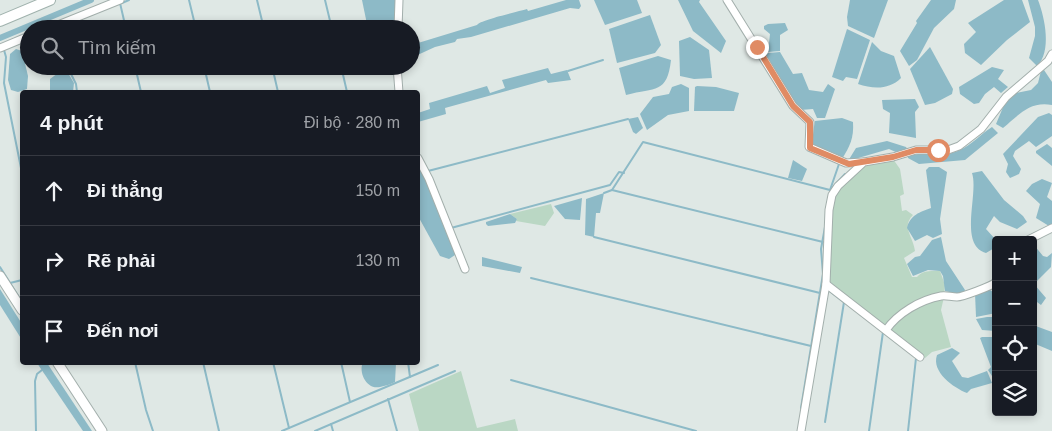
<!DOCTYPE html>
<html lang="vi">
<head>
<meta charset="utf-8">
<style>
  :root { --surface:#171b24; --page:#20242c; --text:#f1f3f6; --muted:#9ea1a6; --line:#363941 }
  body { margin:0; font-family:Helvetica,sans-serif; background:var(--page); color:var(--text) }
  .controls { position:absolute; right:15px; bottom:15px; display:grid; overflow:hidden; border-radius:5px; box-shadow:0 2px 8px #0003 }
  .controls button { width:45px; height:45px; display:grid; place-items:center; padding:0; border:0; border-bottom:1px solid var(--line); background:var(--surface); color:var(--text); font:25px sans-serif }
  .stop { position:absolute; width:15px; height:15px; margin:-11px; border:4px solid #e08b64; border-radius:50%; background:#fff }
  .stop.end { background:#e08b64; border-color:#fff; box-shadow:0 1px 5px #0008 }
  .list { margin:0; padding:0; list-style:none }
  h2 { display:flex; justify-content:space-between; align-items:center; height:65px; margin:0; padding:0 20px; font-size:21px }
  h2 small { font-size:16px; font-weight:400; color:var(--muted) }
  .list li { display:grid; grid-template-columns:32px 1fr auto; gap:15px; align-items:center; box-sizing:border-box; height:70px; padding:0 20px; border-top:1px solid var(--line) }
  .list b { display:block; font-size:19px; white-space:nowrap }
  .list em { font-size:16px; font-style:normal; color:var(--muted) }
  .icon { flex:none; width:28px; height:28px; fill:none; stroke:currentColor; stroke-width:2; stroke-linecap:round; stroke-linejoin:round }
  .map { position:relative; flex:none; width:1052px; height:431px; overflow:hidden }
  .search { position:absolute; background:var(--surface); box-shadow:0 2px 8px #0003; left:20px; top:20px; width:400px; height:55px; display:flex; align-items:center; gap:12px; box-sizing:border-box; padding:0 18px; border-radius:28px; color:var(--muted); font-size:19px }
  .panel { position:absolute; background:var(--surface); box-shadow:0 2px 8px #0003; left:20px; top:90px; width:400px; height:275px; border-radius:5px }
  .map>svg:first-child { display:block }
  .green { fill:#bad7c4 }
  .water { fill:#8dbac7 }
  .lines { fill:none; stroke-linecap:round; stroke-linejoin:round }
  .stream { stroke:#8dbac7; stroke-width:2 }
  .canal { stroke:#8dbac7; stroke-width:6 }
  .minor-casing { stroke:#a3afac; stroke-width:9 }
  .tertiary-casing { stroke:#a3afac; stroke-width:11 }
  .secondary-casing { stroke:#a0b2ad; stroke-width:12 }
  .minor { stroke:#fff; stroke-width:7 }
  .tertiary { stroke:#fff; stroke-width:9 }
  .secondary { stroke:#fff; stroke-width:10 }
  .route { stroke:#e08b64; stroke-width:6 }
</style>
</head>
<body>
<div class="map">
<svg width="1052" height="431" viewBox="0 0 1052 431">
  <rect width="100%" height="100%" fill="#dfe8e5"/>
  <g class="green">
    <path d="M893 159 900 169 904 194 900 196 902 211 906 210 913 215C901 227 913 236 915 251L904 258 912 277H917C923 270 930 271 940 271L945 285 944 295 913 305 885 328 830 283 827 276 834 195 861 165Z"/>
    <polygon points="551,204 554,213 545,226 516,221 517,219 510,214"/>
    <polygon points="944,297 941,310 951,347 932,352 925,358 887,330 915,307"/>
    <polygon points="461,371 477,428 515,419 518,431 419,431 409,394"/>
  </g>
  <g class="water">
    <polygon points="362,0 397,0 395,29 368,29"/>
    <path d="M566 0H579L581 6 579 9 570 8 471 37 457 39 455 42 435 47 411 58V49L417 46 418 43 477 25C480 20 517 12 527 9L528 11Z"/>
    <polygon points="594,0 637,0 642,13 605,25"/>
    <polygon points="678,0 700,0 699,2 726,41 721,53 693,31"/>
    <polygon points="850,0 888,0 874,38 848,26 847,17"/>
    <polygon points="931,0 956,0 954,9 934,28 917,60 909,66 900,51 917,23 916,21"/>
    <polygon points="1004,0 1022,0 1030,22 1007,40 981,65 965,53 964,44 976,32 968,23"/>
    <path d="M1028 0H1038C1045 18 1052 52 1037 66L1029 58 1035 36V27Z"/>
    <polygon points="650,15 661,45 655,53 617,63 609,29"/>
    <polygon points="785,23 788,30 780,35 780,51 768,52 770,34 764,29 764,26 768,24"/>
    <polygon points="847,29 870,40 857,79 846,77 843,81 832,77"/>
    <polygon points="690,37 709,50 712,78 694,79 680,76 679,41"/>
    <path d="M872 42 881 51 894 56 901 78C889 90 873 89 858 84Z"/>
    <polygon points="930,47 953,89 952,94 935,103 925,105 910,69"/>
    <polygon points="16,49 22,51 28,76 27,89 18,92 11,90 8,80 10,54"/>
    <polygon points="780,52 793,74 802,73 809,90 823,92 828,84 835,89 825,118 817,118 813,109 800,110 797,106 766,56 768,53"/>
    <path d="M658 56 671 60C667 94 656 87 626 95L619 68Z"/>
    <polygon points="992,67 1004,70 998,79 1008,87 1001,93 994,87 985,94 979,103 974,104 960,94 959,87"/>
    <polygon points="65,68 74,83 73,92 50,92 50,79"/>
    <polygon points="548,68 551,74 567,70 571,80 548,83 546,80 445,108 446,114 418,122 418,113 430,109 429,103 487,86 490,93 505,88 502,80"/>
    <path d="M1044 70 1052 82V105C1030 101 1020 114 1003 128L996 124 1004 105 1016 93 1031 90 1038 83 1041 71Z"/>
    <polygon points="681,84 689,88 689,111 668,115 647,130 640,114 653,97 669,94 672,87"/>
    <polygon points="697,86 716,87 739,93 734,111 694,111 695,87"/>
    <polygon points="915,99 919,107 915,112 916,138 889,133 890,113 883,109 882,100"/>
    <polygon points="1049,113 1052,115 1052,136 1036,147 1029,141 1015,151 1013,156 1021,169 1019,174 1010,178 1006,172 1008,164 1003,154 1038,117"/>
    <polygon points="638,117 643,128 636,134 633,132 628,119"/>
    <path d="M842 118 853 122C854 138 850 146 842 159L813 147 811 144 815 121Z"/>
    <path d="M992 127 998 133 965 160 919 164 908 158V156C922 151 937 156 952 153 968 149 978 136 992 127Z"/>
    <polygon points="887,141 906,147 908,150 898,153 889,149 848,161 856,148"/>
    <polygon points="1047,144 1052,148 1052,166 1036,153 1036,151"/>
    <polygon points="793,160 807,169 802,181 788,178"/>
    <polygon points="418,163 456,252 455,255 449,259 440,256 418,216"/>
    <path d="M929 167H939L947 172 940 219 942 234 933 238 927 235 915 241 907 228C910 215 920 212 931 208L926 170Z"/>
    <path d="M982 171 1004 200 1023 216 1027 222 1017 229 1000 222 994 216 986 229 996 240V247L986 253C958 245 979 194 972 173Z"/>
    <polygon points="1042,179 1052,183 1047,197 1052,201 1052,224 1049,226 1036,218 1040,204 1026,191 1032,184"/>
    <polygon points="604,193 600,213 596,213 594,237 585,235 586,199"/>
    <polygon points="582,198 580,220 565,219 554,206"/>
    <polygon points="510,214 517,219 515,223 488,226 486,224 486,222"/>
    <polygon points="941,237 946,261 965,290 964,293 958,294 945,291 943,276 940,271 928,270 913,276 907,264 915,257 920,256 932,240"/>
    <polygon points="1034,245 1043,256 1047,257 1052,253 1051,267 1034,284 1046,298 1041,305 1033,299"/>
    <polygon points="482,257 522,267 520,273 482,266"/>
    <polygon points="0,289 22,324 22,340 0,305"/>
    <polygon points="990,290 996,294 996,313 976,317 975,293"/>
    <polygon points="987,317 996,317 996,331 982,330 976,319"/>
    <polygon points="1033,325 1052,332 1052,351 1033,343"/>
    <polygon points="982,337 996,337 996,382 988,370 991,367 980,338"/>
    <path d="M952 348 960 353 952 361 962 377 968 378 987 371 992 383 971 389 967 393C954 388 931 372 937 355Z"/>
    <path d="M363 362 396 363 395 382C391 384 385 386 380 387 367 390 358 373 363 362Z"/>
    <polygon points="37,363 47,363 92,431 83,431"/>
  </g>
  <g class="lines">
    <g class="stream">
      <polyline points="189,0 196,29"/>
      <polyline points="257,0 264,29"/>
      <polyline points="325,0 332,29"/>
      <polyline points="120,3 126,29"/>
      <polyline points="122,3 129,0"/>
      <polyline points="22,43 29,40"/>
      <polyline points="4,50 6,57 4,83 22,173"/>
      <polyline points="67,66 76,84 77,92"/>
      <polyline points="135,66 141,92"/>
      <polyline points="204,66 210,92"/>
      <polyline points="272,66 278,92"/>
      <polyline points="341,66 347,92"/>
      <polyline points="568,71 603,60"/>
      <polyline points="428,171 628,119"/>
      <polyline points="833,187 845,174"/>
      <polyline points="830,190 839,164"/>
      <polyline points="604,193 612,190"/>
      <polyline points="451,228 610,185 619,172 624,173"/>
      <polyline points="594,237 820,293"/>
      <polyline points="823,242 612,190 643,142 830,190"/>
      <polyline points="0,267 22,302"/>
      <polyline points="531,278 811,346"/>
      <polyline points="10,283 22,280"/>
      <polyline points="827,289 845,303"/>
      <polyline points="135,362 146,410 153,431"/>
      <polyline points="203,362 219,431"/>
      <polyline points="273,362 289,428"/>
      <polyline points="341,362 350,402"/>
      <polyline points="408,362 410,377"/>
      <polyline points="511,380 696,431"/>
      <polyline points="388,399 397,431"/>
      <polyline points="801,408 823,274 821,249 825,227"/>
      <polyline points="825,422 844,302"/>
      <polyline points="331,424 333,431"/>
      <polyline points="36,431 35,381 37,374 42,370"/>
      <polyline points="282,431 438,365"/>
      <polyline points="315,431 455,371"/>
      <polyline points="869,431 883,332"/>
      <polyline points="908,431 916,358"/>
    </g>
    <polyline class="canal" points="0,38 91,0"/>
    <defs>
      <g id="minor">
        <polyline points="727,0 793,106 810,122 809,147 846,163 863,162"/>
        <polyline points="48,29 120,0"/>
        <polyline points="398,29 399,0"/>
        <polyline points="0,48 29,36"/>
        <polyline points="397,66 399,92"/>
        <polyline points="418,158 429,179 465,269"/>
        <polyline points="1028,240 1052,228"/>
        <polyline points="826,284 829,210 832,195 838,186 864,162 893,157 916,150 948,150 959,146 981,129 1006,97 1048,61 1052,54"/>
        <path d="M886 330C898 313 920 300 941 296 946 295 951 297 957 297 962 297 992 286 996 282"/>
        <polyline points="801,431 826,284 920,357"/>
      </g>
      <g id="tertiary">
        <polyline points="0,276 22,310"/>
        <polyline points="57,362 102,431"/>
      </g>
      <polyline id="secondary" points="0,21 50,0"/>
    </defs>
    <use href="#minor" class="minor-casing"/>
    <use href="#tertiary" class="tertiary-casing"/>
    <use href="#secondary" class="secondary-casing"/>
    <use href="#minor" class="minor"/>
    <use href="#tertiary" class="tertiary"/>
    <use href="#secondary" class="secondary"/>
  </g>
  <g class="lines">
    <polyline class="route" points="757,47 793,106 810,122 810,148 849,164 893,157 916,150 938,150"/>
  </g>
</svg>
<div class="controls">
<button>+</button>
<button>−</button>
<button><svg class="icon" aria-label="locate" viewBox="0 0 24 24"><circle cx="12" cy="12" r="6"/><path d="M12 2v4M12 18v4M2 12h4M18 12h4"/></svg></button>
<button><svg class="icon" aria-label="layers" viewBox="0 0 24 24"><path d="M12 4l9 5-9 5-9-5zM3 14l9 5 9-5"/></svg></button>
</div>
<div class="stop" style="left:938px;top:150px"></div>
<div class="stop end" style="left:757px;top:47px"></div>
<div class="search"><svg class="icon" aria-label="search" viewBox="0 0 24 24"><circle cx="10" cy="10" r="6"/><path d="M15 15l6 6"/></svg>Tìm kiếm</div>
<section class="panel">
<h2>4 phút<small>Đi bộ · 280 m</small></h2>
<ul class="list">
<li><svg class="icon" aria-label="ahead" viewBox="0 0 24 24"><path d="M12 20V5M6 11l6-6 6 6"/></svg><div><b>Đi thẳng</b></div><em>150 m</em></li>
<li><svg class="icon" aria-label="right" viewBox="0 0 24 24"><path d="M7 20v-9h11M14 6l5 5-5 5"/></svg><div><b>Rẽ phải</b></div><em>130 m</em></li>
<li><svg class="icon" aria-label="arrive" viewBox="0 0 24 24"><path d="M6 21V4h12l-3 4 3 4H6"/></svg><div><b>Đến nơi</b></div></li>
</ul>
</section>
</div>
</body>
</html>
